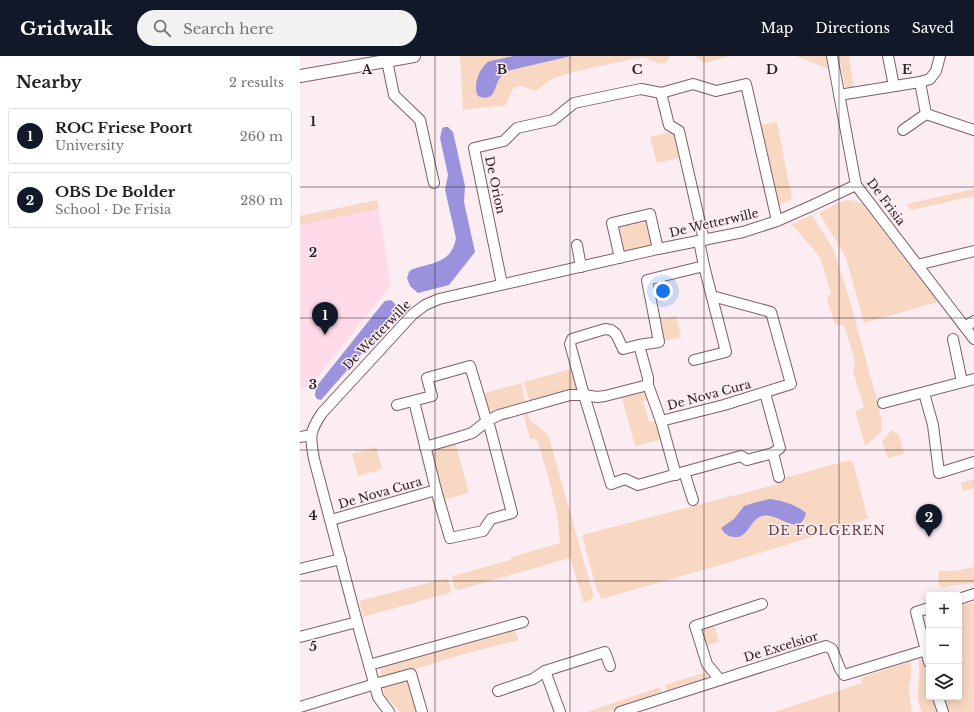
<!DOCTYPE html>
<html lang="en">
<head>
<meta charset="utf-8">
<style>
  :root { --surface:#fff; --page:#f2f2f2; --text:#222; --muted:#767676; --line:#e0e0e0; --accent:#111827 }
  body { margin:0; font-family:"Libre Baskerville",serif; background:var(--page); color:var(--text) }
  .controls { position:absolute; right:12px; bottom:12px; display:grid; overflow:hidden; border-radius:4px; box-shadow:0 2px 10px #0003 }
  .controls button { width:36px; height:36px; display:grid; place-items:center; padding:0; border:0; border-bottom:1px solid var(--line); background:var(--surface); color:var(--text); font:20px sans-serif }
  .you { position:absolute; left:363px; top:235px; width:14px; height:14px; margin:-10px; border:3px solid #fff; border-radius:50%; background:#1a73e8; box-shadow:0 0 0 6px #1a73e833 }
  .badge { display:grid; place-items:center; width:26px; height:26px; border-radius:50%; background:var(--accent); color:#fff; font-size:13px; font-weight:700 }
  .pin { position:absolute; translate:-50% -33px; filter:drop-shadow(0 1px 2px #0008) }
  .pin::after { content:''; position:absolute; top:21px; width:14px; height:12px; background:inherit; clip-path:polygon(0 0,100% 0,50% 100%) }
  .list { margin:0; padding:0; list-style:none }
  h2 { display:flex; justify-content:space-between; align-items:center; height:52px; margin:0; padding:0 16px; font-size:17px }
  h2 small { font-size:13px; font-weight:400; color:var(--muted) }
  .list li { display:grid; grid-template-columns:26px 1fr auto; gap:12px; align-items:center; box-sizing:border-box; height:56px; margin:0 8px 8px; padding:0 8px; border:1px solid var(--line); border-radius:4px }
  .list b { display:block; font-size:15px; white-space:nowrap }
  .list p { margin:0; font-size:13px; white-space:nowrap; color:var(--muted) }
  .list em { font-size:13px; font-style:normal; color:var(--muted) }
  .icon { flex:none; width:22px; height:22px; fill:none; stroke:currentColor; stroke-width:2; stroke-linecap:round; stroke-linejoin:round }
  .map { position:relative; flex:none; width:674px; height:656px; overflow:hidden }
  header { display:flex; align-items:center; gap:24px; box-sizing:border-box; height:56px; padding:0 20px; background:var(--accent); color:#fff }
  header strong { font-size:19px }
  nav { display:flex; gap:22px; margin-inline-start:auto; font-size:14px }
  .search { width:280px; height:36px; background:var(--page); display:flex; align-items:center; gap:10px; box-sizing:border-box; padding:0 14px; border-radius:22px; color:var(--muted); font-size:15px }
  main { display:flex }
  aside { flex:1; background:var(--surface) }
  .map>svg:first-child { display:block }
  .built { fill:#ffdae9 }
  .green { fill:#f9d8c3 }
  .water { fill:#9a92dd }
  .lines { fill:none; stroke-linecap:round; stroke-linejoin:round }
  .minor-casing { stroke:#7e5e6c; stroke-width:12 }
  .tertiary-casing { stroke:#7e5e6c; stroke-width:14 }
  .minor { stroke:#fff; stroke-width:10 }
  .tertiary { stroke:#fff; stroke-width:12 }
  .grid { fill:none; stroke:#2f2127; stroke-width:1; stroke-opacity:0.55 }
  .labels { text-anchor:middle; stroke-width:3; stroke-linejoin:round; paint-order:stroke }
  .street-label { font-size:12px; fill:#2f2127; stroke:#fcedf3 }
  .neighbourhood-label { font-size:13px; letter-spacing:1px; fill:#5d3f4c; stroke:#fcedf3 }
  .grid-label { font-size:13px; text-anchor:middle; font-weight:bold; fill:#2f2127; stroke:#fcedf3; stroke-width:3; stroke-linejoin:round; paint-order:stroke }
</style>
</head>
<body>
<header>
<strong>Gridwalk</strong>
<div class="search"><svg class="icon" aria-label="search" viewBox="0 0 24 24"><circle cx="10" cy="10" r="6"/><path d="M15 15l6 6"/></svg>Search here</div>
<nav><a>Map</a><a>Directions</a><a>Saved</a></nav>
</header>
<main>
<aside>
<h2>Nearby<small>2 results</small></h2>
<ul class="list">
<li><span class="badge">1</span><div><b>ROC Friese Poort</b><p>University</p></div><em>260 m</em></li>
<li><span class="badge">2</span><div><b>OBS De Bolder</b><p>School · De Frisia</p></div><em>280 m</em></li>
</ul>
</aside>
<div class="map">
<svg width="674" height="656" viewBox="0 0 674 656">
  <rect width="100%" height="100%" fill="#fcedf3"/>
  <polygon class="built" points="78,149 91,229 10,330 0,332 0,165"/>
  <g class="green">
    <polygon points="160,0 370,0 367,6 360,8 343,1 277,15 251,23 236,35 222,30 214,31 205,50 188,51 163,54"/>
    <polygon points="394,0 432,0 405,7"/>
    <polygon points="496,0 527,0 529,13"/>
    <polygon points="539,0 549,0 554,31 545,31"/>
    <polygon points="477,66 492,143 479,149 460,69"/>
    <polygon points="375,75 382,101 357,107 350,81"/>
    <polygon points="674,133 674,140 611,154 607,148"/>
    <polygon points="77,144 79,153 0,169 0,160"/>
    <path d="M547 144C553 144 558 145 563 149L638 246 564 267 546 202 535 183 519 157 538 147Z"/>
    <polygon points="512,159 533,193 536,201 549,242 578,348 582,366 581,376 565,390 556,357 556,355 564,351 553,315 555,305 544,269 536,269 534,266 527,242 531,237 521,204 516,196 491,168"/>
    <polygon points="349,162 355,188 321,196 316,169"/>
    <polygon points="376,260 381,281 364,285 359,264"/>
    <polygon points="274,312 279,332 266,334 229,344 224,326"/>
    <polygon points="221,327 225,345 195,354 187,358 182,338"/>
    <polygon points="342,335 347,338 350,343 343,345 349,366 356,365 357,370 359,370 363,383 335,390 321,339"/>
    <path d="M227 356 230 364 248 379 250 385 293 538V541L287 546 284 547 270 502 158 534 155 533 152 520 210 504 212 501 260 487C258 451 247 417 237 383H230L223 357Z"/>
    <polygon points="590,374 599,378 604,398 588,402 582,385 589,377"/>
    <path d="M155 386 169 437 142 444 132 400C135 389 146 389 155 386Z"/>
    <polygon points="76,391 82,413 58,420 52,398"/>
    <path d="M550 404 551 407 553 406 568 463H564V464C477 493 389 518 301 543L299 536 298 537 285 492 286 493 282 479 478 428 484 422Z"/>
    <polygon points="674,423 674,432 663,435 661,427"/>
    <path d="M674 511V527C663 529 653 528 643 532L638 528 639 515H656Z"/>
    <polygon points="147,522 150,529 151,536 149,537 63,561 59,545"/>
    <polygon points="674,546 674,656 648,656 643,641 659,641 659,550"/>
    <polygon points="414,568 419,586 404,590 399,573"/>
    <polygon points="214,573 218,581 218,584 157,600 82,624 80,610"/>
    <path d="M625 602 629 618V641H633L637 656H622C616 643 618 636 619 623 620 616 619 610 619 603Z"/>
    <polygon points="611,605 611,620 609,634 610,644 612,656 474,656 562,627 560,622"/>
    <polygon points="407,616 407,620 406,624 368,638 365,629"/>
    <polygon points="109,622 119,656 100,656 92,647 85,641 83,634 85,628"/>
    <polygon points="360,631 363,640 343,644 307,656 287,656"/>
  </g>
  <g class="water">
    <path d="M214 0H271L207 15C203 18 200 21 198 25 194 35 193 46 178 40 172 30 180 9 190 5Z"/>
    <path d="M144 71H148L153 76 165 130 164 146 175 196 149 229 118 237 110 230 107 222C108 220 108 218 109 216 111 213 116 212 120 211 138 206 152 204 156 182L145 134 148 119 140 82 142 73Z"/>
    <polygon points="91,244 96,249 97,254 96,258 21,344 17,343 15,340 16,331 83,247 85,245"/>
    <path d="M470 443C483 445 495 448 506 457 499 484 479 455 462 460 449 464 449 483 433 481 427 480 424 477 421 472L434 463 444 450 457 446Z"/>
  </g>
  <g class="lines">
    <defs>
      <g id="minor">
        <polyline points="532,0 556,129 674,283"/>
        <polyline points="588,0 594,30"/>
        <polyline points="87,5 94,39 120,64 134,127"/>
        <polyline points="620,26 626,58 674,74"/>
        <polyline points="361,37 369,69 379,75 404,184"/>
        <polyline points="539,39 620,26 630,23 636,15 640,0"/>
        <polyline points="603,74 626,58"/>
        <polyline points="277,189 281,211"/>
        <polyline points="320,202 312,167 350,158 358,193"/>
        <polyline points="617,209 674,195"/>
        <polyline points="202,228 174,92 204,85 217,72 253,64 274,47 341,33 361,37 393,28 416,35 446,28 477,165"/>
        <polyline points="665,271 674,265"/>
        <polyline points="653,283 662,326"/>
        <polyline points="339,289 323,293 316,278 311,274 305,273 272,283 270,288 284,339 311,428 325,423 338,429 384,416"/>
        <polyline points="394,304 426,296 404,210 399,185"/>
        <polyline points="624,337 633,369 639,417 674,406"/>
        <polyline points="583,347 674,323"/>
        <polyline points="97,349 132,340 127,322 170,310 185,360 190,372 212,457 191,463 183,475 150,482 136,434 114,345"/>
        <polyline points="361,365 424,349 491,328 471,256 412,240"/>
        <polyline points="0,381 11,379"/>
        <polyline points="125,391 156,382 172,377 187,365 199,359 270,339 284,339 297,341 305,340 348,329"/>
        <polyline points="473,397 479,421"/>
        <polyline points="376,419 361,365 348,329 348,322 339,289 359,286 347,224 404,210"/>
        <polyline points="393,444 384,416 441,400 447,404 473,397 480,392 465,337"/>
        <polyline points="31,464 136,434"/>
        <polyline points="0,513 41,503"/>
        <polyline points="659,543 674,538"/>
        <polyline points="629,552 616,556 629,606"/>
        <polyline points="57,566 78,641 89,656"/>
        <path d="M0 581 57 566 14 403C10 381 9 376 22 357L113 258 125 249 139 243 358 193 443 176 477 165 511 150 556 129"/>
        <polyline points="69,609 223,566"/>
        <polyline points="245,615 260,656"/>
        <polyline points="420,624 407,608 395,570 462,548"/>
        <polyline points="198,635 233,623 245,615 305,596 310,610"/>
        <polyline points="638,641 643,656"/>
        <polyline points="0,651 75,628 111,618 122,656"/>
        <polyline points="320,656 526,590 532,593 540,613 544,619 626,594"/>
      </g>
      <polyline id="tertiary" points="0,20 114,0"/>
    </defs>
    <use href="#minor" class="minor-casing"/>
    <use href="#tertiary" class="tertiary-casing"/>
    <use href="#minor" class="minor"/>
    <use href="#tertiary" class="tertiary"/>
  </g>
  <path class="grid" d="M135 0V656M270 0V656M404 0V656M539 0V656M0 131H674M0 262H674M0 394H674M0 525H674"/>
  <g class="labels">
    <g class="street-label">
      <text transform="translate(195 129) rotate(78)" y="4">De Orion</text>
      <text transform="translate(586 146) rotate(53)" y="4">De Frisia</text>
      <text transform="translate(414 167) rotate(-13)" y="4">De Wetterwille</text>
      <text transform="translate(77 279) rotate(-46)" y="4">De Wetterwille</text>
      <text transform="translate(409 339) rotate(-15)" y="4">De Nova Cura</text>
      <text transform="translate(80 437) rotate(-16)" y="4">De Nova Cura</text>
      <text transform="translate(481 591) rotate(-17)" y="4">De Excelsior</text>
    </g>
    <g class="neighbourhood-label">
      <text x="527" y="479">DE FOLGEREN</text>
    </g>
  </g>
  <g class="grid-label">
    <text x="67" y="18">A</text>
    <text x="202" y="18">B</text>
    <text x="337" y="18">C</text>
    <text x="472" y="18">D</text>
    <text x="607" y="18">E</text>
    <text x="13" y="70">1</text>
    <text x="13" y="201">2</text>
    <text x="13" y="333">3</text>
    <text x="13" y="464">4</text>
    <text x="13" y="595">5</text>
  </g>
</svg>
<div class="controls">
<button>+</button>
<button>−</button>
<button><svg class="icon" aria-label="layers" viewBox="0 0 24 24"><path d="M12 4l9 5-9 5-9-5zM3 14l9 5 9-5"/></svg></button>
</div>
<div class="you"></div>
<div class="pin badge" style="left:25px;top:279px">1</div>
<div class="pin badge" style="left:629px;top:481px">2</div>
</div>
</main>
</body>
</html>
